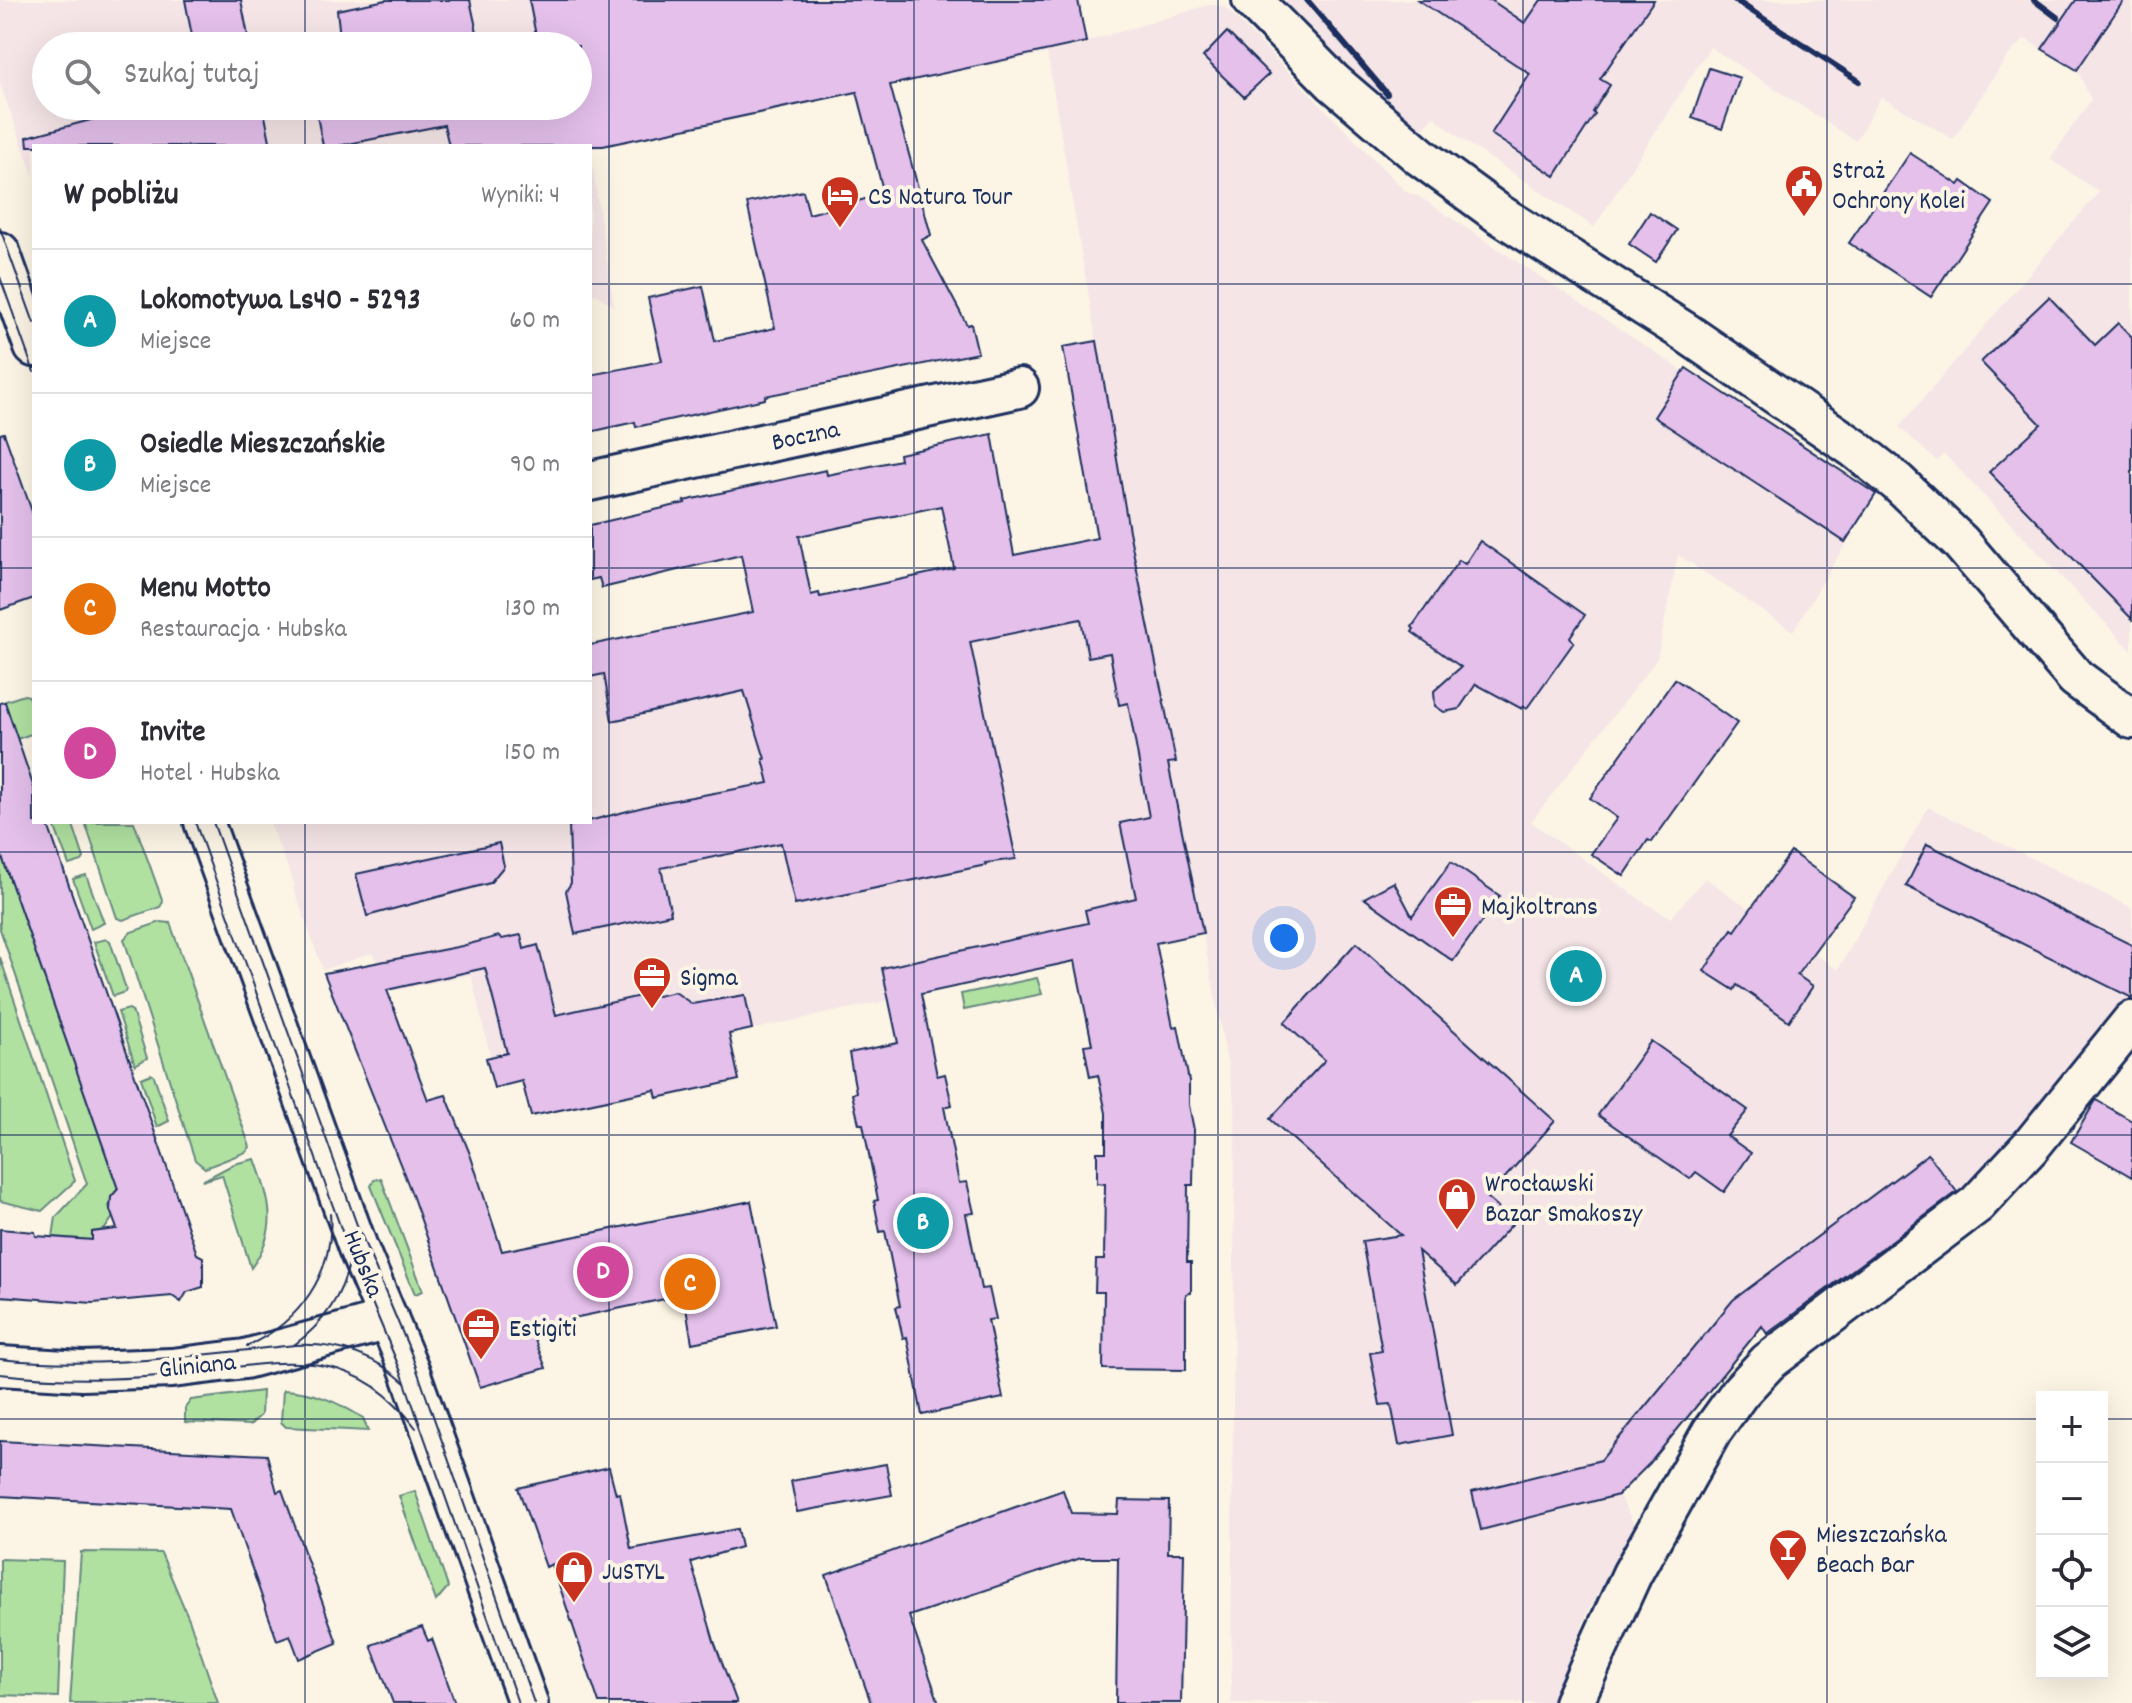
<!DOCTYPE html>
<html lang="pl">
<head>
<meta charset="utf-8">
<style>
  :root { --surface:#fff; --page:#f2f2f3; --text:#2b2b33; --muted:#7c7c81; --line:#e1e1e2; --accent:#0b8043 }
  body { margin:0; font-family:Dekko,sans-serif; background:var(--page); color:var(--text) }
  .controls { position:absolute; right:24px; bottom:24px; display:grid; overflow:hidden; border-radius:0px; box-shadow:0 8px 32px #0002 }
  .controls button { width:72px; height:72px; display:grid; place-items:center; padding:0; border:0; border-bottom:2px solid var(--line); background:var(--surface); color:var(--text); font:40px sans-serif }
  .you { position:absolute; left:1284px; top:938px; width:28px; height:28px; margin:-20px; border:6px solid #fff; border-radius:50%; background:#1a73e8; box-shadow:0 0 0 12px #1a73e833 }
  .badge { display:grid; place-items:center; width:52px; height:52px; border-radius:50%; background:var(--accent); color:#fff; font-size:26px; font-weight:700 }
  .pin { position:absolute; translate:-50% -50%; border:4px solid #fff; box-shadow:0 2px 8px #0006 }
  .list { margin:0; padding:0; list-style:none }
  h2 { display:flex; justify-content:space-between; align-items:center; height:104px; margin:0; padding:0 32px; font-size:34px }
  h2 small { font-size:26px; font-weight:400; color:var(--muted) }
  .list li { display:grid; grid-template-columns:52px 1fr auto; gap:24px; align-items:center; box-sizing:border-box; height:144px; padding:0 32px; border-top:2px solid var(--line) }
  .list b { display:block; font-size:30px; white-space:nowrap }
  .list p { margin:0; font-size:26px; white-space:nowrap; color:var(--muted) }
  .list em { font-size:26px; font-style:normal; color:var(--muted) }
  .icon { flex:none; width:44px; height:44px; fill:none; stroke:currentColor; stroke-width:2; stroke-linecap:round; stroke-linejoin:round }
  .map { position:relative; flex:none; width:2132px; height:1703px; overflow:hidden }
  .search { position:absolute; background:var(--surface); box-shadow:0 8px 32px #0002; left:32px; top:32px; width:560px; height:88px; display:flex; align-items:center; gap:20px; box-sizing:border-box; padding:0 28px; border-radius:44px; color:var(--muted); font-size:30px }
  .panel { position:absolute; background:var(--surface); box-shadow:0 8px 32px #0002; left:32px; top:144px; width:560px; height:680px; border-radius:0px }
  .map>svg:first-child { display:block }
  .built { fill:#f5e5e7; fill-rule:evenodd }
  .green { fill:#b1e1a1; stroke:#668880; stroke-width:2 }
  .building { fill:#e4c0eb; stroke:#1b2f5e; stroke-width:2; fill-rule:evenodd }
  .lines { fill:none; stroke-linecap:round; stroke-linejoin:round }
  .minor-casing { stroke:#1b2f5e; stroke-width:44 }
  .minor { stroke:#fcf5e5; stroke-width:38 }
  .tram { stroke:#1b2f5e; stroke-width:2 }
  .rail { stroke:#1b2f5e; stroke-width:6 }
  .grid { fill:none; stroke:#1b2f5e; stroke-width:2; stroke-opacity:0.55 }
  .labels { text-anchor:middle; stroke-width:8; stroke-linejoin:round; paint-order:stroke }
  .poi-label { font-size:26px; fill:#1b2f5e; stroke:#fcf5e5; text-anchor:start }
  .street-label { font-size:26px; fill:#1b2f5e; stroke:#fcf5e5 }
</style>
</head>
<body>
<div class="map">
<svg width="2132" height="1703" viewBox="0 0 2132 1703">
  <rect width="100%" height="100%" fill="#fcf5e5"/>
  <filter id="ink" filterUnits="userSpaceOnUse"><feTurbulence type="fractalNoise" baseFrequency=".0125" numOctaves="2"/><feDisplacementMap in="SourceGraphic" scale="16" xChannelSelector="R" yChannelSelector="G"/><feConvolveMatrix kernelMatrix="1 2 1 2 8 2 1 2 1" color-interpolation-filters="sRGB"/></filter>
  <g filter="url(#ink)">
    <g class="built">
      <path d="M0 0H1038L1046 50 1086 42 1208 5 1224 6 1406 192 1418 196 1683 371 1685 368 1876 494 1793 631 1678 555 1657 659 1531 822 1645 903 1671 918 1705 878 1838 970 1928 807 2132 908V999L1987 1173H1978L1958 1193 1767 1334 1761 1326 1650 1463 1619 1495 1635 1526 1589 1609 1552 1703H1231L1235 1104 1203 933 497 1084 471 975 395 990 372 953 323 970 293 887 295 885 269 822H590V645L1129 531 1047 53 590 149V146H34V177L0 84ZM46 46H578V106H46Z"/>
      <polygon points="1268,0 2132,0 2132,651 1944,454 1937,461 1899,427 2099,192 2050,159 2091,100 2077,69 2025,39 2009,54 1953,139 1881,97 1856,141 1710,47 1594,227 1460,138 1433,116 1416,139"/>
      <polygon points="590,152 614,306 596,294 590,295"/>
    </g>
    <g class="green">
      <polygon points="24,695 29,696 34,711 34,733 17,739 0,715 0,703"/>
      <polygon points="53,822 72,822 84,858 82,861 69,865"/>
      <polygon points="85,822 134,822 163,902 160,907 123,920 117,918"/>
      <polygon points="0,851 118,1189 109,1206 113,1217 104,1230 92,1232 92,1240 53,1237 56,1217 87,1184 0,929"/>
      <polygon points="86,875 104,923 91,929 73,879"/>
      <polygon points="161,922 170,923 250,1147 246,1152 205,1168 195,1160 124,939 131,932"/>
      <polygon points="107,939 110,941 126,989 125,992 113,996 94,942"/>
      <polygon points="0,957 75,1181 42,1211 0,1201"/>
      <polygon points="1037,978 1042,994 964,1010 961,994"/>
      <polygon points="129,1009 132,1011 147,1058 135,1065 118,1012"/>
      <polygon points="151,1074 154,1076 169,1121 157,1127 141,1078"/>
      <path d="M255 1159C270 1202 280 1228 251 1268L222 1175 202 1181 234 1164Z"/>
      <polygon points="381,1178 423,1291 415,1294 371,1186 374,1180"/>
      <path d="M283 1390C313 1391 338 1402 363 1418L368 1431 286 1427 281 1422Z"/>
      <polygon points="262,1391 261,1415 250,1425 185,1422 185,1408 191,1400"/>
      <polygon points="415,1491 448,1587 436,1601 399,1496"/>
      <polygon points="81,1552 161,1553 189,1619 218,1703 70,1703"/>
      <polygon points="0,1559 63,1561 58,1697 0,1695"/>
    </g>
    <g class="building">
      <polygon points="185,0 241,0 250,46 194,46"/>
      <polygon points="386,0 470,0 480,46 341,46 337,10"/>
      <polygon points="529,0 1078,0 1086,42 890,85 931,235 922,240 967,325 971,324 978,353 765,396 765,399 636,427 635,422 590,432 590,375 662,361 648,298 703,286 715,341 775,328 747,203 803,191 809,214 884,194 857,92 603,146 449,146 444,125 338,146 323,146 315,106 578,106 578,46 538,46"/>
      <polygon points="1418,0 1491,0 1525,23 1541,0 1654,0 1600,79 1610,85 1593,112 1595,114 1555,176 1491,134 1530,74"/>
      <polygon points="2076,0 2124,0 2077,70 2042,49"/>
      <polygon points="1227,32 1269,74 1244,97 1203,57"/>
      <polygon points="1709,68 1740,78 1722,129 1692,118"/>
      <polygon points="143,106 263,106 271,146 28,146 27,137"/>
      <polygon points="1910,153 1959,185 1962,181 1993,203 1931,297 1849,243"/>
      <polygon points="1650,212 1677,230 1656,262 1629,244"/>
      <polygon points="2049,297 2095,345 2118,323 2132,337 2132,619 1989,472 2041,424 1981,362"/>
      <path d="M1097 341 1129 531 1176 762 1168 763 1203 933 1156 943 1173 1027 1178 1026 1189 1081V1105L1194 1130 1193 1185H1188L1187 1262H1191V1293L1186 1294V1370L1103 1369 1104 1292H1095L1096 1260H1104L1105 1184 1097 1183V1152H1106V1113L1098 1075 1090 1077 1084 1045 1092 1044 1075 961 921 994 937 1076 945 1074 952 1105 944 1107 959 1183 967 1182 974 1213 966 1214 981 1289 989 1288 996 1319 988 1320 1003 1398 922 1415 907 1337 903 1338 896 1307 900 1306 885 1231 880 1232 874 1201 878 1200 863 1124H859L852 1094 856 1092 849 1053 898 1043 882 968 1088 923 1085 910 1136 898 1120 823 1149 817 1128 703 1119 705 1110 653 1088 657 1081 619 970 642 1016 859 985 863 986 865 795 905 781 843 661 868 671 914 575 934 566 891 571 883 569 826 659 803 769 783 763 759H765L744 691 612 721 604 674 590 677V645L753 612 741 555 602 588 599 578 590 580V525L685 503 684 501 826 470 827 475 900 460 899 454 992 434 1014 555 1097 538 1063 347ZM941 506 954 568 820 597 819 593 811 595 799 536Z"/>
      <polygon points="1686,368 1876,494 1845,542 1654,417"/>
      <polygon points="4,433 34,517 34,598 0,610 0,434"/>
      <polygon points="1480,541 1585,615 1570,637 1574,642 1527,708 1524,706 1522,709 1476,684 1459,709 1444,712 1435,706 1434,691 1461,667 1412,632 1414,629 1412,627 1459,560 1465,564"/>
      <polygon points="1675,679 1737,723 1652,842 1648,840 1624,876 1591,854 1617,818 1590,798"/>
      <polygon points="5,702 34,788 34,822 47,822 197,1254 203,1257 203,1287 187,1292 181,1302 172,1296 93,1303 0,1296 0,1229 35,1232 36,1236 92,1240 92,1232 117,1229 110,1210 111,1197 118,1189 0,851 0,703"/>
      <polygon points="499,843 504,866 490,883 367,916 356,874"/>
      <polygon points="1927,844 2132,945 2132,998 1906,886"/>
      <polygon points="1791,852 1854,897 1797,975 1813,986 1789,1021 1737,985 1734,990 1704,971 1732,929 1735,931"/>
      <polygon points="1451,862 1500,896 1453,961 1364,898 1394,882 1412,916"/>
      <polygon points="521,935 524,949 538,945 556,1015 653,993 657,996 675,992 692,1004 745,995 752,1029 729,1034 739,1080 657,1098 655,1090 531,1116 522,1081 494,1088 486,1058 507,1053 485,968 387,990 428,1100 446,1095 470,1154 502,1251 751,1201 776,1326 692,1343 684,1295 559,1321 560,1329 533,1335 546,1368 480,1387 410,1189 324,973 462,946 499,936 502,939"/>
      <polygon points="1356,943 1555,1121 1487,1198 1514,1222 1457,1285 1418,1251 1452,1435 1399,1445 1391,1404 1380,1405 1370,1353 1382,1351 1362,1241 1401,1235 1270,1119 1325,1060 1284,1023"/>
      <polygon points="1651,1041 1748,1110 1727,1136 1751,1153 1724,1192 1696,1172 1690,1179 1598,1115"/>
      <polygon points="2096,1100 2132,1121 2132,1177 2071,1142"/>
      <polygon points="1928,1154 1957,1192 1767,1334 1762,1326 1650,1463 1618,1495 1481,1530 1472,1492 1601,1460 1733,1300"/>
      <polygon points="0,1441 267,1455 277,1492 282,1490 337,1643 299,1659 290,1635 277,1640 231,1509 0,1496"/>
      <polygon points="886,1464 892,1495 797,1512 791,1481"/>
      <polygon points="609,1467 616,1494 620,1493 631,1549 737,1529 741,1547 691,1562 714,1641 737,1703 599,1703 552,1564 546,1567 518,1488"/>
      <polygon points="1063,1490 1071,1513 1118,1514 1119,1500 1169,1501 1168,1553 1184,1553 1181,1703 1116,1703 1118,1558 1081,1558 909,1616 939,1703 871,1703 826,1575"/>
      <polygon points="422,1627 428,1641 432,1639 455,1703 393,1703 371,1645"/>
    </g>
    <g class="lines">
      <defs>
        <g id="minor">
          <polyline points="1252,0 1333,82 1421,157 1499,214 1685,332 1854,448 1897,482 1961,543 2076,678 2132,719"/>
          <polyline points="0,252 34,347"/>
          <polyline points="590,481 1019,388"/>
          <polyline points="204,822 358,1248 409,1369 528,1703"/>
          <polyline points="0,1366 82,1371 172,1368 245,1359 389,1320"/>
          <polyline points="1573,1703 1632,1574 1712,1431 1740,1392 1768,1362 1977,1204 2030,1147 2132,1021"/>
        </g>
      </defs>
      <use href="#minor" class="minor-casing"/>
      <use href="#minor" class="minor"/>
      <g class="tram">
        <polyline points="0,228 34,323"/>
        <polyline points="0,277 34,372"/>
        <polyline points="195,822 343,1234 402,1374 518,1703"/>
        <polyline points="213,822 357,1225 411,1353 534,1703"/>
        <path d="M294 1345C326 1322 345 1292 351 1253"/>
        <path d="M247 1346C300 1322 335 1273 330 1213"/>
        <path d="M0 1359C99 1370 196 1355 295 1345 336 1343 374 1355 405 1383"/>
        <path d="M0 1374C52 1380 107 1380 159 1376 259 1369 345 1331 416 1428"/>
      </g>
      <g class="rail">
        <polyline points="1307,0 1387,94"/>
        <polyline points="1735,0 1859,81"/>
        <polyline points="2034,0 2058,18"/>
      </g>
    </g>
  </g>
  <path class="grid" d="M305 0V46M609 0V1703M914 0V1703M1218 0V1703M1523 0V1703M1827 0V1703M305 106V146M0 284H34M590 284H2132M0 568H34M590 568H2132M305 822V1703M0 852H2132M0 1135H2132M0 1419H2042M2102 1419H2132"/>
  <defs>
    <symbol id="civic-pin" viewBox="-11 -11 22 30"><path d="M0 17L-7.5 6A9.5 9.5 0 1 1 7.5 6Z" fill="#c8321e" stroke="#fcf5e5"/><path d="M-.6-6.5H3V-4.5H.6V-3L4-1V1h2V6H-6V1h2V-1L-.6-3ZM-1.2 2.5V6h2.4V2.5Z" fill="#fff"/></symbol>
    <symbol id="hotel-pin" viewBox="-11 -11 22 30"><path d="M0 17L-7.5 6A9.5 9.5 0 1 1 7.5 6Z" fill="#c8321e" stroke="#fcf5e5"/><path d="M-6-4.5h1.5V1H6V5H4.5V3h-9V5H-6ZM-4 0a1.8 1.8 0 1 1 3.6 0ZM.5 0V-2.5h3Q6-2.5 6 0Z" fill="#fff"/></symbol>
    <symbol id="office-pin" viewBox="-11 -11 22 30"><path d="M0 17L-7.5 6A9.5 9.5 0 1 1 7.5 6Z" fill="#c8321e" stroke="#fcf5e5"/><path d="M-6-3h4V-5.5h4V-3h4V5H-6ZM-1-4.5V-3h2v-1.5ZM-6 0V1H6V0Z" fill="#fff"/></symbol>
    <symbol id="shop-pin" viewBox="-11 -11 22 30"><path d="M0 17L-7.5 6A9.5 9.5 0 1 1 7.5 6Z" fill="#c8321e" stroke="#fcf5e5"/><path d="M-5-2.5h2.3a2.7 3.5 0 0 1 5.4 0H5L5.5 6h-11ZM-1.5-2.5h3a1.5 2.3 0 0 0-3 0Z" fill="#fff"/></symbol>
    <symbol id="bar-pin" viewBox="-11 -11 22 30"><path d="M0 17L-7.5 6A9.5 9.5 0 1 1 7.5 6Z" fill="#c8321e" stroke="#fcf5e5"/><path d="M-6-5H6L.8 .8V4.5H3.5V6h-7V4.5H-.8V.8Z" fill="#fff"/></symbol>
  </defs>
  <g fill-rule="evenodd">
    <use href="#civic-pin" x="1782" y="162" width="44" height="60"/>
    <use href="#hotel-pin" x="818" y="173" width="44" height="60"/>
    <use href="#office-pin" x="1431" y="883" width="44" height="60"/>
    <use href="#office-pin" x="630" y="954" width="44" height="60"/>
    <use href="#shop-pin" x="1435" y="1175" width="44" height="60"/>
    <use href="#office-pin" x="459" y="1305" width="44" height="60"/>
    <use href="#bar-pin" x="1766" y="1526" width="44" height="60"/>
    <use href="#shop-pin" x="552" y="1548" width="44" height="60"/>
  </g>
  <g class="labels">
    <g class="poi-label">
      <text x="1832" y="178">Straż<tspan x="1832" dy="30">Ochrony Kolei</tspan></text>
      <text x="868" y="204">CS Natura Tour</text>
      <text x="1481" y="914">Majkoltrans</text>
      <text x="680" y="985">Sigma</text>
      <text x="1485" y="1191">Wrocławski<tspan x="1485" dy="30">Bazar Smakoszy</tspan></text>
      <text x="509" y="1336">Estigiti</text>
      <text x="1816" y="1542">Mieszczańska<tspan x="1816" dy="30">Beach Bar</tspan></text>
      <text x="602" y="1579">JuSTYL</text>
    </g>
    <g class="street-label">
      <text transform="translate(805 434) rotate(-12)" y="9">Boczna</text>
      <text transform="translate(365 1263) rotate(68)" y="9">Hubska</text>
      <text transform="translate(197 1364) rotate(-6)" y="9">Gliniana</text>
    </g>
  </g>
</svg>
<div class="controls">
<button>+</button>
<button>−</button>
<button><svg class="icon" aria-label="locate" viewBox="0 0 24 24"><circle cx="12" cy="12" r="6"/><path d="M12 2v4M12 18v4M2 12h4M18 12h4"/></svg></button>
<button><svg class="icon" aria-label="layers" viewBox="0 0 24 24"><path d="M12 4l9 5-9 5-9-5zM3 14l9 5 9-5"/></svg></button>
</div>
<div class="you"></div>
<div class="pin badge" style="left:1576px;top:976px;background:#0f9aa8">A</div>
<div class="pin badge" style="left:923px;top:1223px;background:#0f9aa8">B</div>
<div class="pin badge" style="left:690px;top:1284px;background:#e8710a">C</div>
<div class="pin badge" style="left:603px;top:1272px;background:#d1479c">D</div>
<div class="search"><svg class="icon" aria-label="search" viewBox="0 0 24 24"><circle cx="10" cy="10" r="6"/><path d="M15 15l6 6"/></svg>Szukaj tutaj</div>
<section class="panel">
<h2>W pobliżu<small>Wyniki: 4</small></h2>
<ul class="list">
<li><span class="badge" style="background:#0f9aa8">A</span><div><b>Lokomotywa Ls40 - 5293</b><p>Miejsce</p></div><em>60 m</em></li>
<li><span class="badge" style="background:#0f9aa8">B</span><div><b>Osiedle Mieszczańskie</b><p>Miejsce</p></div><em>90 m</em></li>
<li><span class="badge" style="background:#e8710a">C</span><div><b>Menu Motto</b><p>Restauracja · Hubska</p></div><em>130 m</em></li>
<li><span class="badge" style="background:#d1479c">D</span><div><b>Invite</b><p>Hotel · Hubska</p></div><em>150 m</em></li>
</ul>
</section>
</div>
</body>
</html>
